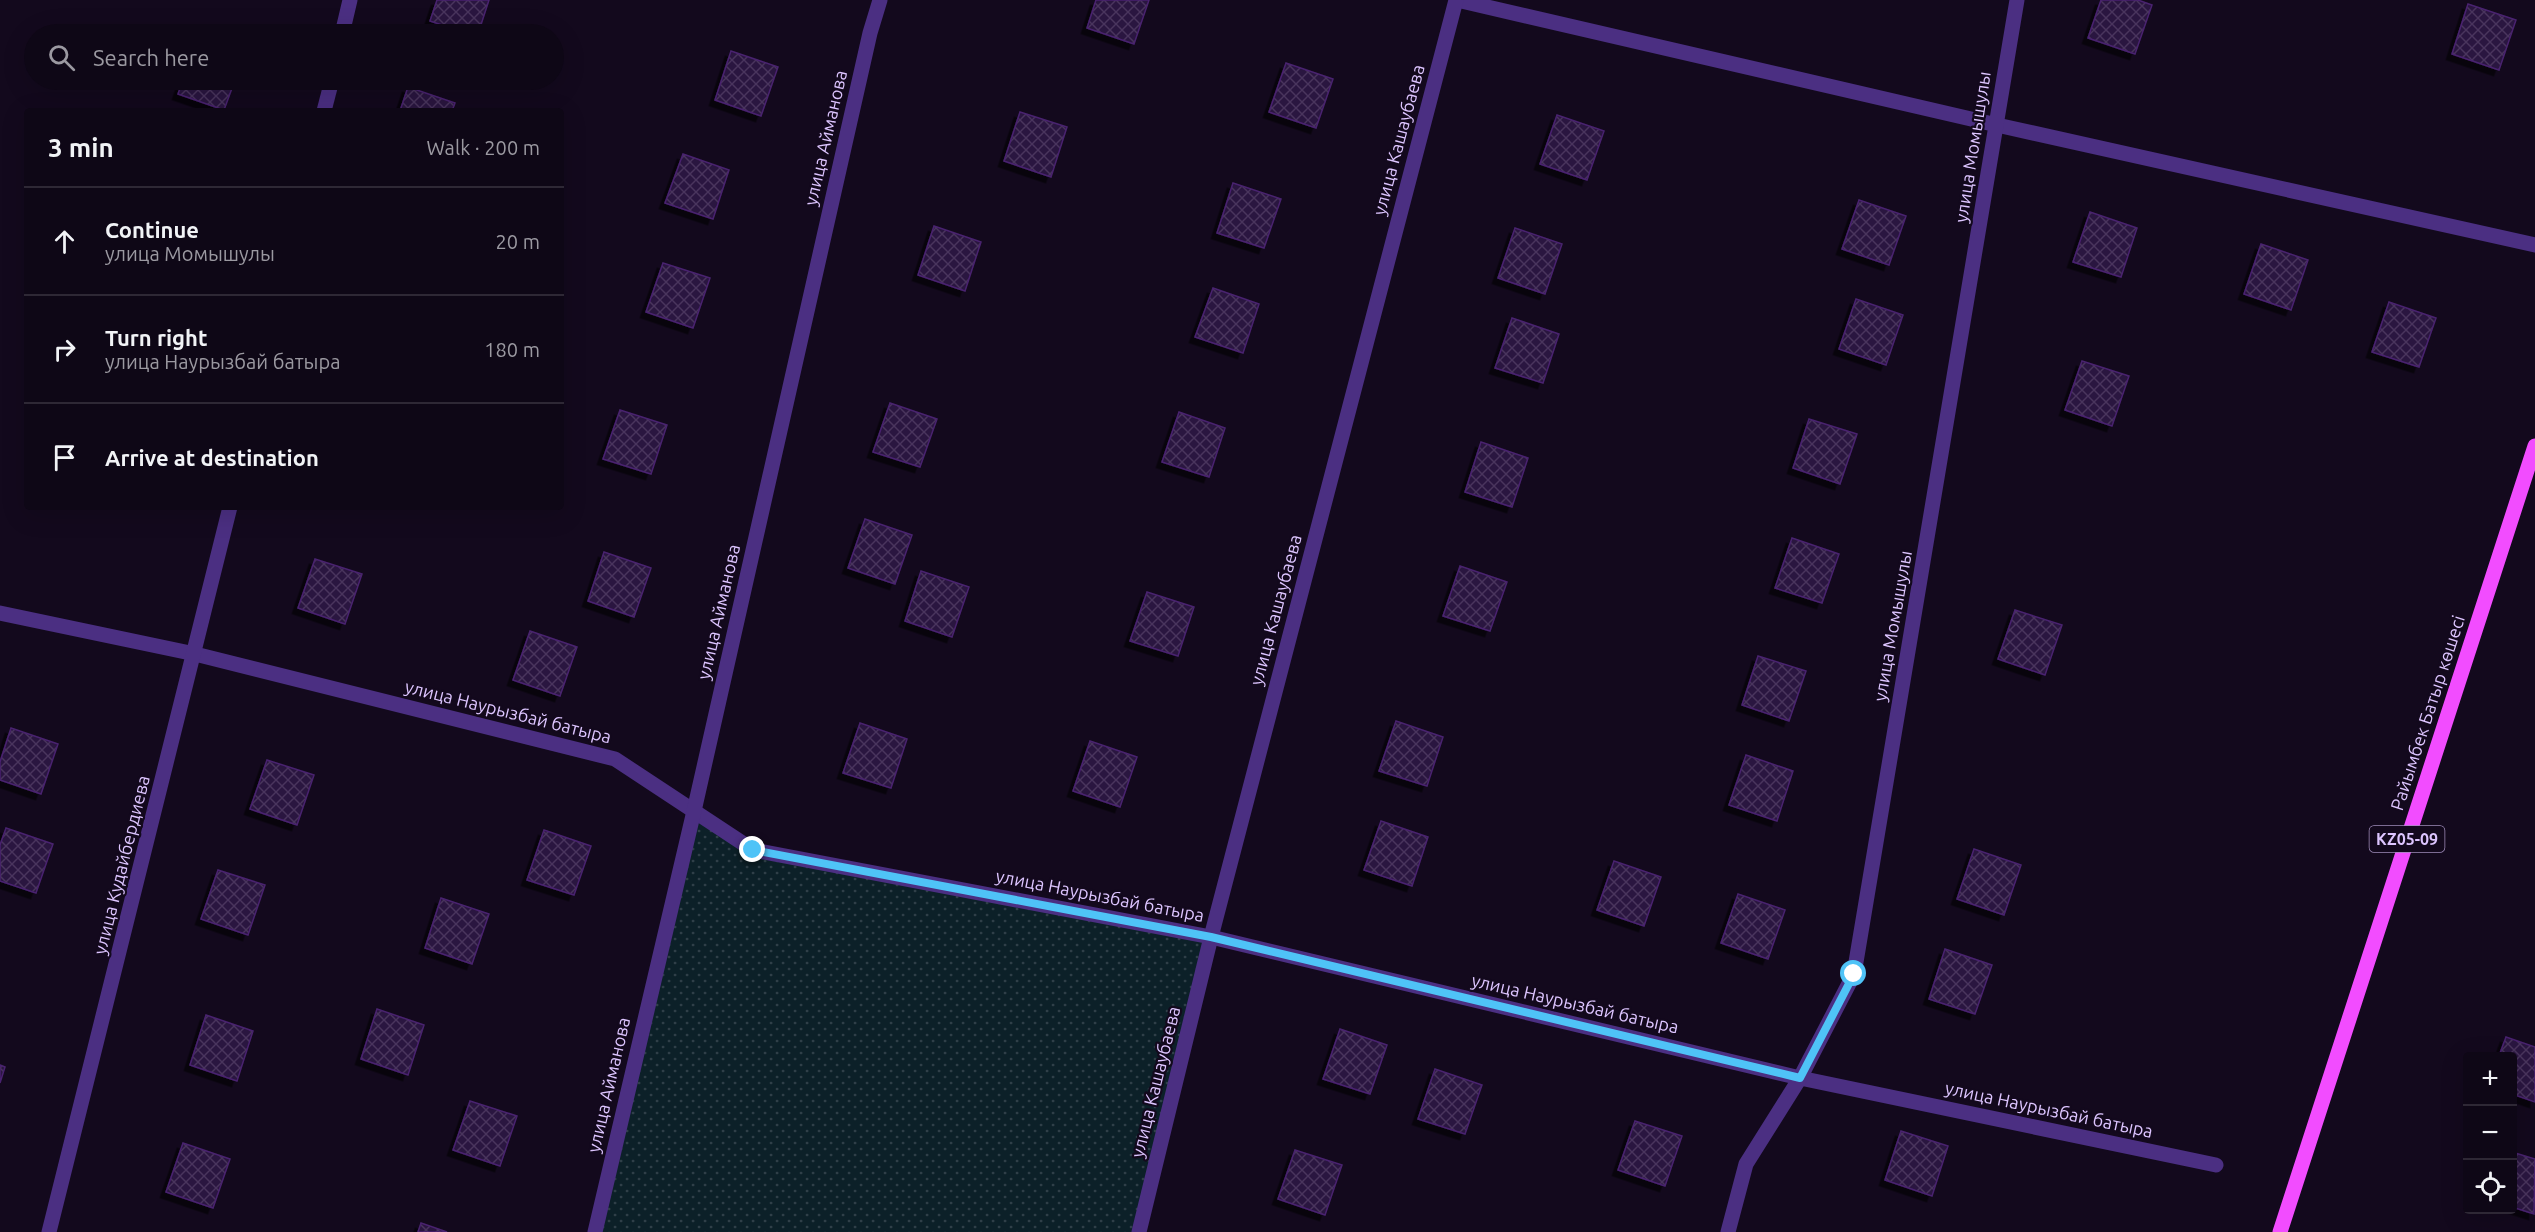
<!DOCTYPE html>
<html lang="en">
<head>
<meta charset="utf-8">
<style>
  :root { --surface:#0e0716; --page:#1c1523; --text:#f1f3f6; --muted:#9b99a1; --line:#2e2835 }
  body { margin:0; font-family:Ubuntu,sans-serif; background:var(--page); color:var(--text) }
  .controls { position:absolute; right:18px; bottom:18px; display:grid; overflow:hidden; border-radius:6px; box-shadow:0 6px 24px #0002 }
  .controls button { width:54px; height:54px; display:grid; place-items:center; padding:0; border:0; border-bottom:2px solid var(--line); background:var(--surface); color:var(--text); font:30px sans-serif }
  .stop { position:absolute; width:18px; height:18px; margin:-14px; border:4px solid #4fc3f7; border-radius:50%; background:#fff }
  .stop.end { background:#4fc3f7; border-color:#fff; box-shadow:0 2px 6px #0008 }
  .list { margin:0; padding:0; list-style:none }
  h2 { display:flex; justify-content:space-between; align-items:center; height:78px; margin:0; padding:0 24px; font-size:26px }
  h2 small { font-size:20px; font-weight:400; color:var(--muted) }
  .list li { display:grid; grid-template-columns:39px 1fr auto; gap:18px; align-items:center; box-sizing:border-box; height:108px; padding:0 24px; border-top:2px solid var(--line) }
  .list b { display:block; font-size:22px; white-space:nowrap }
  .list p { margin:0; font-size:20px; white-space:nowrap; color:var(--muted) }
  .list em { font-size:20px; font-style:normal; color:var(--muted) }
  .icon { flex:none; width:33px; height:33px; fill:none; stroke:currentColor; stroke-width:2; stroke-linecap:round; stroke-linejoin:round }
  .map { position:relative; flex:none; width:2535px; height:1232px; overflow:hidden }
  .search { position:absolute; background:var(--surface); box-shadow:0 6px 24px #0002; left:24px; top:24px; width:540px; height:66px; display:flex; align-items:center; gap:15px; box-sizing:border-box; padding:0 21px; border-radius:33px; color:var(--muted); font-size:22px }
  .panel { position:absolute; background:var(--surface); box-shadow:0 6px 24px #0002; left:24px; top:108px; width:540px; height:402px; border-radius:6px }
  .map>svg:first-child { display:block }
  .grass { fill:url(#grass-dots) }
  .building { fill:url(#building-cross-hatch); stroke:#49236f; stroke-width:1.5; filter:url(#shadow) }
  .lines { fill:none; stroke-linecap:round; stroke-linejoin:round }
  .minor { stroke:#4b2f82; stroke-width:15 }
  .primary { stroke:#f24cff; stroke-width:15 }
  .route { stroke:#4fc3f7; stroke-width:8 }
  .labels { text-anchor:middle; stroke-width:4.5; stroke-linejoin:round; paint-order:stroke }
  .shield { fill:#13091d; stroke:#a08dbb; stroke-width:1.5 }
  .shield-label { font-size:16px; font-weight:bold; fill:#ddc5ff }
  .street-label { font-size:18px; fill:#ddc5ff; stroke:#13091d }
</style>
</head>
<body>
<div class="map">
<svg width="2535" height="1232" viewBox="0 0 2535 1232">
  <defs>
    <pattern id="grass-dots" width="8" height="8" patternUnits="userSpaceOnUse" patternTransform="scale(1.5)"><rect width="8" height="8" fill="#0c2028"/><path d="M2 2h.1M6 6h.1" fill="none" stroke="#2f3f48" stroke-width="1.8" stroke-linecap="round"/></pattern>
    <pattern id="building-cross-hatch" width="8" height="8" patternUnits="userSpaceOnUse" patternTransform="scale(1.5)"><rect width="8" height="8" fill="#2a1340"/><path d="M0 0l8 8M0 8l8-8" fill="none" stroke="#48345d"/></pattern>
    <filter id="shadow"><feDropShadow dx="-5.5" dy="5.5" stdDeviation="0" flood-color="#0009"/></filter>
  </defs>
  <rect width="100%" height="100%" fill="#13091d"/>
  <polygon class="grass" points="694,811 753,850 1211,937 1139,1232 595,1232"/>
  <g class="building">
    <polygon points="437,0 489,0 478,34 469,34 430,21"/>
    <polygon points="1096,0 1149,0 1134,44 1087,28"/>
    <polygon points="2101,0 2138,0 2152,5 2135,54 2088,38"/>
    <polygon points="2468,4 2516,20 2499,70 2452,54"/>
    <polygon points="731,51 778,67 761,116 715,100"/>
    <polygon points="1286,63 1333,79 1316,128 1269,112"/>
    <polygon points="183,80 235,80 224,110 178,94"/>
    <polygon points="408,87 455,103 452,111 400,111"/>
    <polygon points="1020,112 1067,127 1051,177 1004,161"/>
    <polygon points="1557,115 1604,131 1587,180 1540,164"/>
    <polygon points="683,154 729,170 713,219 665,203"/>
    <polygon points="1233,183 1281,199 1264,248 1217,233"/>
    <polygon points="1859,200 1906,216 1889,265 1842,249"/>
    <polygon points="2090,212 2137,228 2121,277 2073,262"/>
    <polygon points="934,226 981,242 965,291 918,275"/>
    <polygon points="1515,228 1562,244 1545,294 1498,278"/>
    <polygon points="2261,244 2308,260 2291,310 2244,294"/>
    <polygon points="663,263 710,278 693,328 646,312"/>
    <polygon points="1213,288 1259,304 1243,353 1195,337"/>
    <polygon points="1856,299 1903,315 1886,365 1839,349"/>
    <polygon points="2389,302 2436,318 2419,367 2372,352"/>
    <polygon points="1512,318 1559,334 1543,383 1495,368"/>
    <polygon points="2082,361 2129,376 2112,426 2065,410"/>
    <polygon points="890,403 937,419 920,467 873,452"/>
    <polygon points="620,410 667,425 651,474 603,459"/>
    <polygon points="1179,412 1225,428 1209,477 1162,462"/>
    <polygon points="1809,419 1857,434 1840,484 1793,468"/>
    <polygon points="1481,442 1528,458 1512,507 1465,492"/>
    <polygon points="865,519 912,535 895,584 848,568"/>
    <polygon points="1792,538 1839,554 1822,603 1775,588"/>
    <polygon points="604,552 651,568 634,617 588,601"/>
    <polygon points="315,559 362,574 345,624 298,608"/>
    <polygon points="1460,566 1507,582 1490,631 1443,616"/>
    <polygon points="921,571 969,587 952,637 905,621"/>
    <polygon points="1147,592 1194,607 1178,656 1130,641"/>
    <polygon points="2015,610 2062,625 2045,675 1998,659"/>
    <polygon points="530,631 577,647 560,696 513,680"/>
    <polygon points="1758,656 1806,671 1789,721 1742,705"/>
    <polygon points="1396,721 1443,737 1427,786 1379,771"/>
    <polygon points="860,723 907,739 891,788 843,773"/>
    <polygon points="11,728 58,744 41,794 0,780 0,762"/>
    <polygon points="1090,741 1137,757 1120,807 1073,791"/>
    <polygon points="1746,755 1793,771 1777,821 1729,805"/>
    <polygon points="267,760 314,775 297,825 250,809"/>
    <polygon points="1381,821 1428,837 1412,886 1364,870"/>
    <polygon points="6,828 53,844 36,893 0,881 0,845"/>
    <polygon points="544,830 591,846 574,895 527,880"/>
    <polygon points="1974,849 2021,865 2004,915 1957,899"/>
    <polygon points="1614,861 1661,877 1644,926 1597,910"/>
    <polygon points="218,870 265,885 248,935 201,919"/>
    <polygon points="1738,894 1785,910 1768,959 1721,943"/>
    <polygon points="441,898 489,914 472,964 425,948"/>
    <polygon points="1945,949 1992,965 1975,1014 1929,999"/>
    <polygon points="377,1009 424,1025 408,1075 361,1059"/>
    <polygon points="206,1015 253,1031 237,1081 190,1065"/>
    <polygon points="1340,1029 1387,1045 1370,1094 1323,1079"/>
    <polygon points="2506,1037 2535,1047 2535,1102 2512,1094 2512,1056 2499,1056"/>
    <polygon points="0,1065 5,1067 0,1083"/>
    <polygon points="1435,1069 1482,1085 1465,1134 1418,1119"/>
    <polygon points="470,1101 517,1116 500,1166 453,1150"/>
    <polygon points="1635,1121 1682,1136 1665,1186 1618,1170"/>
    <polygon points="1901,1131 1948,1146 1932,1196 1885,1180"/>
    <polygon points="183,1143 230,1159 213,1208 166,1192"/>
    <polygon points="1295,1150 1342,1165 1325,1215 1278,1199"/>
    <polygon points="2512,1152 2535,1159 2534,1214 2512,1207"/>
    <polygon points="421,1223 447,1232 418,1232"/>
  </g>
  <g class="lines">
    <g class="minor">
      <polyline points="1457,0 1997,125 2535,245"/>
      <polyline points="342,34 350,0"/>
      <polyline points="324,111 332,80"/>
      <polyline points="0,613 195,654 615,759 753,850 1211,937 1800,1078 2216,1165"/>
      <polyline points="49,1232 230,507"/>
      <polyline points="595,1232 694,811 870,33 880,0"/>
      <polyline points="1139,1232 1211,937 1456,0"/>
      <polyline points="1728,1232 1746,1164 1800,1078 1854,974 2017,0"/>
    </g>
    <polyline class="primary" points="2280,1232 2535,446"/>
  </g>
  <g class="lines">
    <polyline class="route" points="753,850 1211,937 1800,1078 1854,974"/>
  </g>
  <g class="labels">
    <rect class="shield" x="2369.5" y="826" width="75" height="26" rx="4.5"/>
    <g class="shield-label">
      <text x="2407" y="845">KZ05-09</text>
    </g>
    <g class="street-label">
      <text transform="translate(826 138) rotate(-77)" y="6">улица Айманова</text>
      <text transform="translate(1399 140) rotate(-75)" y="6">улица Кашаубаева</text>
      <text transform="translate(1973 147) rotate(-81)" y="6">улица Момышулы</text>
      <text transform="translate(1276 610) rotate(-75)" y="6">улица Кашаубаева</text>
      <text transform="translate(719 612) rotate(-77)" y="6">улица Айманова</text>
      <text transform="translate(1893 626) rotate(-80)" y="6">улица Момышулы</text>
      <text transform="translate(508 712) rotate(14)" y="6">улица Наурызбай батыра</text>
      <text transform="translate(2428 713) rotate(-72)" y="6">Райымбек Батыр көшесі</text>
      <text transform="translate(122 865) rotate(-76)" y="6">улица Кудайбердиева</text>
      <text transform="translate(1100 896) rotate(11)" y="6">улица Наурызбай батыра</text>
      <text transform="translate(1575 1004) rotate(13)" y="6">улица Наурызбай батыра</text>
      <text transform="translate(1156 1082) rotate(-76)" y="6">улица Кашаубаева</text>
      <text transform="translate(609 1085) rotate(-77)" y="6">улица Айманова</text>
      <text transform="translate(2049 1110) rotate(12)" y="6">улица Наурызбай батыра</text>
    </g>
  </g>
</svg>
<div class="controls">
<button>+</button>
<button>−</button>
<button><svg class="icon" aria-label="locate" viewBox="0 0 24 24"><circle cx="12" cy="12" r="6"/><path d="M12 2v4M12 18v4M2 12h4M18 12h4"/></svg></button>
</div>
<div class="stop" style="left:1854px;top:974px"></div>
<div class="stop end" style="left:753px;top:850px"></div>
<div class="search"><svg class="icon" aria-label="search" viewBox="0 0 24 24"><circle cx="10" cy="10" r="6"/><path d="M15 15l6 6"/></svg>Search here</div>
<section class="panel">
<h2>3 min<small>Walk · 200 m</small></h2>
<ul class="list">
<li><svg class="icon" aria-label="ahead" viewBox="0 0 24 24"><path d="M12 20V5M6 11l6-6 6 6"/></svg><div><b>Continue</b><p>улица Момышулы</p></div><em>20 m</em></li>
<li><svg class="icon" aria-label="right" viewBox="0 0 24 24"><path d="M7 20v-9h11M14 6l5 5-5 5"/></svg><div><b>Turn right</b><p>улица Наурызбай батыра</p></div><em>180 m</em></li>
<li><svg class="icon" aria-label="arrive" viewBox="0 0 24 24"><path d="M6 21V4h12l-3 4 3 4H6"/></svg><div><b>Arrive at destination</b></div></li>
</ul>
</section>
</div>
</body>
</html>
